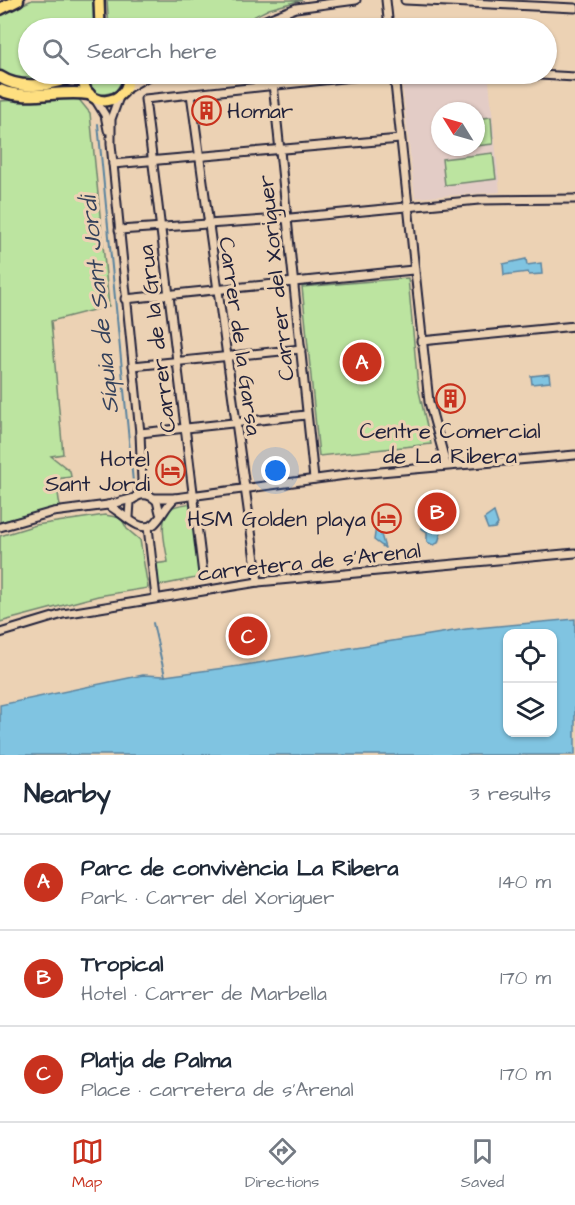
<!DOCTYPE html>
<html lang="en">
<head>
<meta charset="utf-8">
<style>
  :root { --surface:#fff; --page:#f2f2f3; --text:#1f2937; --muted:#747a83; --line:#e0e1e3; --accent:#c8321e }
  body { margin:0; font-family:"Architects Daughter",sans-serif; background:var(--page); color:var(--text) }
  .controls { position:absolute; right:18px; bottom:18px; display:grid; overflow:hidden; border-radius:12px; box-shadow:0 2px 4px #0004 }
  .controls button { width:54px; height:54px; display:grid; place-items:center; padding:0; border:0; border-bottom:2px solid var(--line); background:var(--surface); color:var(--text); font:30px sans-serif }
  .compass { position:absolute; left:431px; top:102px; width:54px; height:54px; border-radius:50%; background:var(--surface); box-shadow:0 2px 4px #0004; rotate:307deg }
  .you { position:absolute; left:276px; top:471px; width:21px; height:21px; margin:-15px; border:4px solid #fff; border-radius:50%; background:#1a73e8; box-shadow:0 0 0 9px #1a73e833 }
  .badge { display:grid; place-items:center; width:39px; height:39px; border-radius:50%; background:var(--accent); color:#fff; font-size:20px; font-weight:700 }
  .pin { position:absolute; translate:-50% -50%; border:3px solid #fff; box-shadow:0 2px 6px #0006 }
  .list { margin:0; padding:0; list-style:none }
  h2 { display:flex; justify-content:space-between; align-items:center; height:78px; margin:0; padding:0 24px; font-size:26px }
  h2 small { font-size:20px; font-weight:400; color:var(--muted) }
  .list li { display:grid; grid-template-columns:39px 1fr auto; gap:18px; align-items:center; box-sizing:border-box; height:96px; padding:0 24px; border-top:2px solid var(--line) }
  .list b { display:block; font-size:22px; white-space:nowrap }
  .list p { margin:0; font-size:20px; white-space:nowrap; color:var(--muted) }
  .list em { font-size:20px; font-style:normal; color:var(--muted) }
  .icon { flex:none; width:33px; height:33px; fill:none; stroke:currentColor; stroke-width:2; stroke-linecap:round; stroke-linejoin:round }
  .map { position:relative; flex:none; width:575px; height:755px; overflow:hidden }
  .search { position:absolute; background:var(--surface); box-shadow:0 2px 4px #0004; left:18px; right:18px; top:18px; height:66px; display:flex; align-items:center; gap:15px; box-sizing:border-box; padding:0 21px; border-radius:33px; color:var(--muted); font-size:22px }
  .sheet { height:366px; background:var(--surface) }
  nav { display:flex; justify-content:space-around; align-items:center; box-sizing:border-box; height:84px; border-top:2px solid var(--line); background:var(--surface); font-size:16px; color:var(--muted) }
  nav a { display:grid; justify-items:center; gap:3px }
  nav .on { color:var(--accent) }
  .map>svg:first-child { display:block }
  .built { fill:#e3ccc6; fill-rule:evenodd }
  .green { fill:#bce4a0; stroke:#6f836e; stroke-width:1.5 }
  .water { fill:#80c4e1; stroke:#5a839f; stroke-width:1.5; fill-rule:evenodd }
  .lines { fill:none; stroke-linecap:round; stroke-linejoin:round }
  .stream { stroke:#5a839f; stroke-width:2 }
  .minor-casing { stroke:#22223b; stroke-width:11 }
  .major-casing { stroke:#22223b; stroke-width:14 }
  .highway-casing { stroke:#22223b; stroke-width:15 }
  .minor { stroke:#ecd2b4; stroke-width:7 }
  .major { stroke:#fedf80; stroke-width:9 }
  .highway { stroke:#fedf80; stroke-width:10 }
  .labels { text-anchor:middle; stroke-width:6; stroke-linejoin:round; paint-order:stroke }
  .poi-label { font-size:22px; fill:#22223b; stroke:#ecd2b4; text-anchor:end }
  .street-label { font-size:22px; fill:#22223b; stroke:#ecd2b4 }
  .water-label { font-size:24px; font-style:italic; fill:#35425c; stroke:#ecd2b4 }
</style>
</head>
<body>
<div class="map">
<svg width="575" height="755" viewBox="0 0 575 755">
  <rect width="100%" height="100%" fill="#ecd2b4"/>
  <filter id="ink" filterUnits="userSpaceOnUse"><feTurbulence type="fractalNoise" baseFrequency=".0167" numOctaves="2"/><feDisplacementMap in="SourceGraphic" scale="12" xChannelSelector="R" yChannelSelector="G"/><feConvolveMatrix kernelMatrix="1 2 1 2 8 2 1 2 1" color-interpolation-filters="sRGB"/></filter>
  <g filter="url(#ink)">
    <path class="built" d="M434 79 489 81 500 192 415 198 402 84ZM440 111H476V147H440Z"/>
    <g class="green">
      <path d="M32 0H93L96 28H28V74H65C44 80 18 85 0 71V15Z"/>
      <polygon points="107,0 302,0 269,9 231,28 109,28"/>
      <polygon points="89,74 121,74 121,83 115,92 100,95 91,89"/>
      <polygon points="77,97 90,113 109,306 51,321 63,454 51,456 70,471 71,477 56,479 60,507 0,522 0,101"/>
      <polygon points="491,117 493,144 476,146 476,119"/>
      <polygon points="493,153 496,179 445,185 442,159"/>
      <polygon points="408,278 418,387 431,444 319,456 302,287"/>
      <path d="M192 503 201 577 156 586 154 564 168 562C166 547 156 516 173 507 179 505 186 504 192 503Z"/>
      <polygon points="105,515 121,518 127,529 140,540 148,588 98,596 0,622 0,536 36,525"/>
    </g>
    <g class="water">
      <polygon points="526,259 527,265 541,263 542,274 529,275 528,272 504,275 503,264"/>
      <polygon points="549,374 550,382 532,384 531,376"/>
      <polygon points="494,512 498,524 495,528 488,529 484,519"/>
      <polygon points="424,523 429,523 432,529 441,533 438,543 433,545 427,542 427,532 421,528"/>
      <polygon points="376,527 379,528 385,548 374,540"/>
      <path d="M575 619V755H0V705L143 675 165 676 239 666 466 629ZM508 634H552V732H508Z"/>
    </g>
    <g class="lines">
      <g class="stream">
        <polyline points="98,124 133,482"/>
        <polyline points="153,623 165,676"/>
      </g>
      <defs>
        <g id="minor">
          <polyline points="386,0 389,28"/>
          <polyline points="405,0 575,8"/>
          <polyline points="245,28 296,8 356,0"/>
          <polyline points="272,74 314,479"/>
          <polyline points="394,74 429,402 446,464"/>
          <polyline points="522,74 575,77"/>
          <polyline points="126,89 152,74"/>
          <polyline points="191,94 258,582"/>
          <polyline points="119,97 111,119 111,144 140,433 142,481 137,496"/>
          <polyline points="95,99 105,115 108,130"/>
          <polyline points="113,164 400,139"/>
          <polyline points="119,230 280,219 479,200 575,199"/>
          <polyline points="125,299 413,270"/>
          <polyline points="421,341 575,326"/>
          <polyline points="133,366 301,349"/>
          <polyline points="140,433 306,415"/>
          <polyline points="155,498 175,498 346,475 575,455"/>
          <path d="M108 505C121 511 140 535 154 524 162 517 166 505 175 498"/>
          <path d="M129 517 130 502C138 493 148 492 157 501L160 513"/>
          <polyline points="0,527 53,512 108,505 135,498"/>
          <polyline points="148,527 156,598"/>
          <polyline points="203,574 145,99 380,74"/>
          <polyline points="0,633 63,614 258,582 575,553"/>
        </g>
        <g id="major">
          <polyline points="99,0 100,28"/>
          <path d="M83 74C82 89 90 100 105 101 121 99 129 89 128 74"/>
        </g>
        <g id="highway">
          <polyline points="0,9 18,0"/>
          <path d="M0 77C21 91 55 85 77 74"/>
          <path d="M0 90C28 102 59 89 89 94"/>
        </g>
      </defs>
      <use href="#minor" class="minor-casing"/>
      <use href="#major" class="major-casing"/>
      <use href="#highway" class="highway-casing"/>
      <use href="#minor" class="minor"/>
      <use href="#major" class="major"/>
      <use href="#highway" class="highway"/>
    </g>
  </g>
  <defs>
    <symbol id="building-ring" viewBox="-11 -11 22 22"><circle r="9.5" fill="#ecd2b4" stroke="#c8321e" stroke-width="1.5"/><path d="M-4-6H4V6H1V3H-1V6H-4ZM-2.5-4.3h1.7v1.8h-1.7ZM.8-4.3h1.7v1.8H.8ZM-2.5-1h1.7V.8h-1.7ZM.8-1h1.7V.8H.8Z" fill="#c8321e"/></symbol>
    <symbol id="hotel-ring" viewBox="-11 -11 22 22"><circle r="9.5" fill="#ecd2b4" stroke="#c8321e" stroke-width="1.5"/><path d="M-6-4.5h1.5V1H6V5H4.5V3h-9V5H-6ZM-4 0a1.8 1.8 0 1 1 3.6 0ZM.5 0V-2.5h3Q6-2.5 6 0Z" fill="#c8321e"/></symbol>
  </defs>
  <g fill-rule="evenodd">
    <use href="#building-ring" x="190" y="94" width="33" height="33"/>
    <use href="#building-ring" x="434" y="382" width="33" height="33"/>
    <use href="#hotel-ring" x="154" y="454" width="33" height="33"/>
    <use href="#hotel-ring" x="370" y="502" width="33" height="33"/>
  </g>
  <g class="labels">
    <g class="poi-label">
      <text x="227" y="118" text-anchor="start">Homar</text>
      <text x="450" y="438" text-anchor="middle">Centre Comercial<tspan x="450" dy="25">de La Ribera</tspan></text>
      <text x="150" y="466">Hotel<tspan x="150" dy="25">Sant Jordi</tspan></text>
      <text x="366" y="526">HSM Golden playa</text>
    </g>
    <g class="street-label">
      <text transform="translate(275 278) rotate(-96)" y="8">Carrer del Xoriguer</text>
      <text transform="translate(241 336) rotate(82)" y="8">Carrer de la Garsa</text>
      <text transform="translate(156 339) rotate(-97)" y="8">Carrer de la Grua</text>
      <text transform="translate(309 561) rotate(-6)" y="8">carretera de s'Arenal</text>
    </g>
    <g class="water-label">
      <text transform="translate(99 305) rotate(-96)" y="8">Síquia de Sant Jordi</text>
    </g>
  </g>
</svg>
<div class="controls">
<button><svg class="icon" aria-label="locate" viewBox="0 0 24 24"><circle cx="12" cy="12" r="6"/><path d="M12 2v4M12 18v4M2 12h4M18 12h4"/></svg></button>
<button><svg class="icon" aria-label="layers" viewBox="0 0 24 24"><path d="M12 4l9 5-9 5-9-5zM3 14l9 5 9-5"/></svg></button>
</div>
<svg class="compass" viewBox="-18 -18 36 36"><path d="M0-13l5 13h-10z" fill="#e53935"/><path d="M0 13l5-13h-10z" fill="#747a83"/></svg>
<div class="you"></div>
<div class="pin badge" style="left:362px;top:362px">A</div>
<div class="pin badge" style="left:437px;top:512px">B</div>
<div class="pin badge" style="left:248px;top:636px">C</div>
<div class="search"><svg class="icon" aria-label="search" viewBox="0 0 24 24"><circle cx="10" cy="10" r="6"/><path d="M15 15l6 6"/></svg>Search here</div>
</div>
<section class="sheet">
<h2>Nearby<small>3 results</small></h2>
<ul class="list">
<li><span class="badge">A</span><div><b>Parc de convivència La Ribera</b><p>Park · Carrer del Xoriguer</p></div><em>140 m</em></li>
<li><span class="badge">B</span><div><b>Tropical</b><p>Hotel · Carrer de Marbella</p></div><em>170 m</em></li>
<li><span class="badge">C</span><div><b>Platja de Palma</b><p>Place · carretera de s'Arenal</p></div><em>170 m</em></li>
</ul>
</section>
<nav>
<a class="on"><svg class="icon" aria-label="map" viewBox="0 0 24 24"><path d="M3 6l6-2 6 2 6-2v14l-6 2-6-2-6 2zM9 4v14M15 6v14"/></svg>Map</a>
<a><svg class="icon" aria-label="directions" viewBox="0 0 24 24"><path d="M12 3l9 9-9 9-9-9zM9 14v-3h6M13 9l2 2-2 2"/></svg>Directions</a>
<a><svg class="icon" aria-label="saved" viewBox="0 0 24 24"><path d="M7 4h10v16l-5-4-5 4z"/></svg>Saved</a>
</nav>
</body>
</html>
